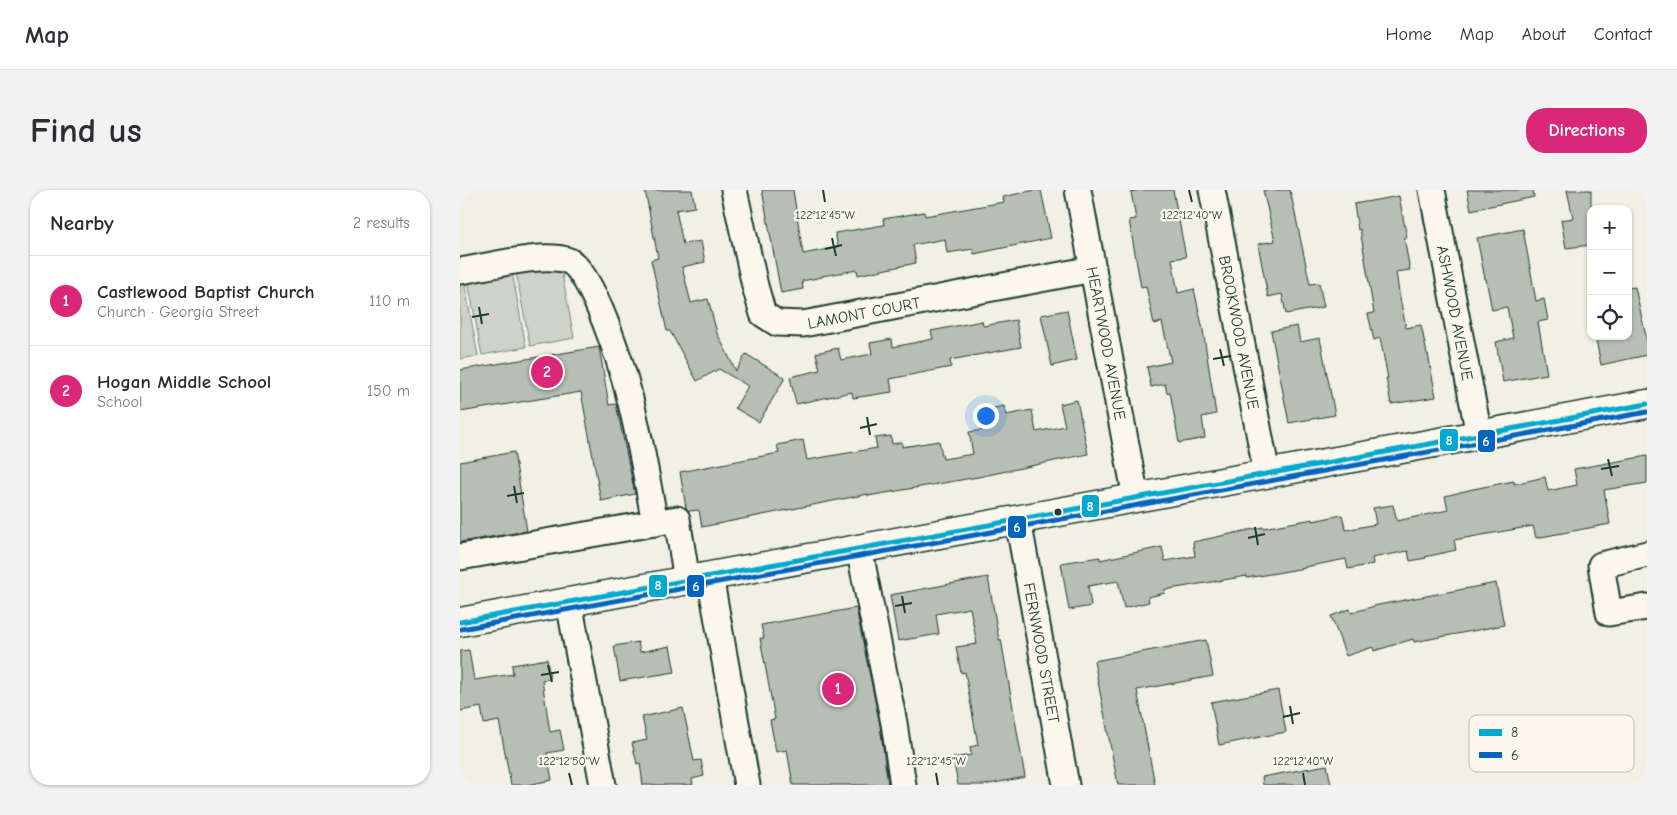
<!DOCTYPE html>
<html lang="en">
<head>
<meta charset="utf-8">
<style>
  :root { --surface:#fff; --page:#f2f2f3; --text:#2b2b33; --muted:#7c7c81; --line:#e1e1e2; --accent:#db2777 }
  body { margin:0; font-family:"Comic Neue",sans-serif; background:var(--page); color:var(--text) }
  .controls { position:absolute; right:15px; top:15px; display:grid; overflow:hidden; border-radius:10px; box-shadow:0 1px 4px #0004 }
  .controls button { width:45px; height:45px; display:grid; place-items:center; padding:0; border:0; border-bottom:1px solid var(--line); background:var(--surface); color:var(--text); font:25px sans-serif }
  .you { position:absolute; left:525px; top:225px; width:18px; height:18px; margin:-12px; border:4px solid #fff; border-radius:50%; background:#1a73e8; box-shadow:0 0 0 8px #1a73e833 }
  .badge { display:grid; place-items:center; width:32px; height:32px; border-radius:50%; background:var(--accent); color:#fff; font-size:16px; font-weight:700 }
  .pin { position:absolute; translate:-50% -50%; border:2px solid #fff; box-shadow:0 1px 5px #0006 }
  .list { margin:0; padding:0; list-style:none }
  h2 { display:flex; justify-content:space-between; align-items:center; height:65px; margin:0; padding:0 20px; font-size:21px }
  h2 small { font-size:16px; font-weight:400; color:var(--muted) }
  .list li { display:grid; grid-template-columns:32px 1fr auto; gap:15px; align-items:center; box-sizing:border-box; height:90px; padding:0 20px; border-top:1px solid var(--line) }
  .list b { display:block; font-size:19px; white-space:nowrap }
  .list p { margin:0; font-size:16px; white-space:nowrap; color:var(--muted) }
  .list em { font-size:16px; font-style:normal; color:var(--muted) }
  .icon { flex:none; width:28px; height:28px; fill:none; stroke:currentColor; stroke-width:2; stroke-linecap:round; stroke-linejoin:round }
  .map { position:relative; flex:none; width:1187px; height:595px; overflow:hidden; border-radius:20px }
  header { display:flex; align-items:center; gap:30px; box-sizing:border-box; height:70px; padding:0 25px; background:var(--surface); border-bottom:1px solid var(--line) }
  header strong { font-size:24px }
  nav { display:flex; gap:28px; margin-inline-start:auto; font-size:18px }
  .intro { display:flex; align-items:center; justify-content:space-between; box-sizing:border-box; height:120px; padding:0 30px }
  h1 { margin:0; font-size:35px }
  .button { padding:12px 22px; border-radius:20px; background:var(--accent); color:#fff; font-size:18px; font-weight:700 }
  main { display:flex; gap:30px; padding:0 30px }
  aside { flex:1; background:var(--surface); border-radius:20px; box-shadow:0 1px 4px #0004 }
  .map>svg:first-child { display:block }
  .green { fill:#cfd2c8; stroke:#77887e }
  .building { fill:#b7beb3; stroke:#1f3d34 }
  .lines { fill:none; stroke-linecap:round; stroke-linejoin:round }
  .minor-casing { stroke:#1f3d34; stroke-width:29 }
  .major-casing { stroke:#1f3d34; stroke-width:31 }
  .minor { stroke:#fbf7ec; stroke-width:25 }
  .major { stroke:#fbf7ec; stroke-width:28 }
  .bus-1-casing { stroke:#fbf7ec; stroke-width:9 }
  .bus-2-casing { stroke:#fbf7ec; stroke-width:9 }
  .bus-1 { stroke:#00a9ce; stroke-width:5 }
  .bus-2 { stroke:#0065bd; stroke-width:5 }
  .ticks { fill:none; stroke:#1f3d34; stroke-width:2 }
  .bus-dot { fill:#1f3d34; stroke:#fbf7ec; stroke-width:2 }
  .labels { text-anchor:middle; stroke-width:4.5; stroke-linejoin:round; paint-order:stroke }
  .street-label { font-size:16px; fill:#1f3d34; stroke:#fbf7ec }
  .key { fill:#fbf7ec; stroke:#b9bfb5; stroke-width:1 }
  .key-label { font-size:14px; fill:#1f3d34 }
  .ticks-label { font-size:12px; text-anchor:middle; fill:#1f3d34; stroke:#fbf7ec; stroke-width:4.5; stroke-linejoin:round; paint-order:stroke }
  .line-badge { stroke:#fbf7ec; stroke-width:2 }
  .badge-label { font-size:14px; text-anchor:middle; font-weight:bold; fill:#fff }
</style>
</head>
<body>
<header>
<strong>Map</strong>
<nav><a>Home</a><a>Map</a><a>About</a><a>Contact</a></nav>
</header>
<div class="intro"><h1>Find us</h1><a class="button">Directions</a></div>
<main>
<aside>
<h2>Nearby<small>2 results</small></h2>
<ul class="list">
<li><span class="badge">1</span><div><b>Castlewood Baptist Church</b><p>Church · Georgia Street</p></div><em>110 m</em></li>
<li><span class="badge">2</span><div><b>Hogan Middle School</b><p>School</p></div><em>150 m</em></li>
</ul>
</aside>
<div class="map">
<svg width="1187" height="595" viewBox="0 0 1187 595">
  <rect width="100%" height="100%" fill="#f2f0e5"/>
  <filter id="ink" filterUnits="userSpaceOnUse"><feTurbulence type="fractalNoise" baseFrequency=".02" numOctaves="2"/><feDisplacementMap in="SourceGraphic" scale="10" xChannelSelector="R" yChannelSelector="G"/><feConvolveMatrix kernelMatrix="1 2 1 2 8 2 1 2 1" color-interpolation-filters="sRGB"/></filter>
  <g filter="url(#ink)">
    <g class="green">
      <polygon points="100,73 114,148 70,156 56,82"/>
      <polygon points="52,82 66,157 22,165 8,91"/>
      <polygon points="4,91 18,166 0,169 0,92"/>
    </g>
    <g class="building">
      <polygon points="185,0 232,0 235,17 216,20 223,54 241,51 245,72 222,77 231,113 248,109 257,143 276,181 286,164 325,188 299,232 275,218 288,196 259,179 237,191 210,141 207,141 191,70 198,68"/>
      <polygon points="302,0 333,0 343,64 378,57 375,43 424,35 423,29 464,22 465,26 544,12 543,7 575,0 581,0 591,48 514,64 513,59 487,63 485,49 453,55 456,73 398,85 397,80 362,86 362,87 342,91 343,99 321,103"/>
      <polygon points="679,0 713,0 726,67 712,69 718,103 734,99 743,140 756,224 742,227 745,248 719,253 710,202 707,203 705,194 691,197 687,177 711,172 702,132 694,134 686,96 681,97 669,30 676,29 671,2"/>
      <polygon points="803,0 830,0 850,94 859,93 864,117 826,124 822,104 808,107 798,54 815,51"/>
      <polygon points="1007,0 1073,0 1074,7 1011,20"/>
      <polygon points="1107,0 1131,0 1131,55 1106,58 1101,30 1113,28"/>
      <polygon points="939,6 947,48 944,48 950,80 936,82 939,103 946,138 961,135 967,164 968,164 976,207 931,214 926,188 928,188 920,148 914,150 908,124 914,123 900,39 898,40 894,14"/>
      <polygon points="1063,39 1076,111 1084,109 1088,130 1078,132 1087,184 1043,192 1036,152 1053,148 1047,117 1032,120 1026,89 1025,89 1017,48"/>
      <polygon points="1175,97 1187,151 1187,165 1141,175 1136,150 1153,146 1168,146 1168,98"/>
      <polygon points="607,120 617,170 592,176 581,125"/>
      <polygon points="556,130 561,157 490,170 491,177 430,189 432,202 393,208 392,202 336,214 330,187 360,180 356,163 378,158 381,170 412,164 410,153 432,149 433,157 473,149 471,141 522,131 523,136"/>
      <polygon points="837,136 840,152 860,148 875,225 829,233 811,141"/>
      <polygon points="139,157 149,215 156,214 175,304 141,311 121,202 0,222 0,180"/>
      <polygon points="617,210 628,264 518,287 408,306 408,304 242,337 239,320 229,321 226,318 220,282 319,263 317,255 343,250 347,270 417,258 415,248 431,246 432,254 442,252 442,257 479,251 483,269 513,264 509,242 523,240 519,221 544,216 546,225 572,220 576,242 605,236 600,214"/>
      <polygon points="54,262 67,341 0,352 0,272"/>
      <polygon points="1187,266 1187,293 1144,300 1150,334 1076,348 1073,336 994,350 996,360 965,367 966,368 950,371 948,361 912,368 913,374 888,379 886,369 845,377 845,378 787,388 787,386 704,400 705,403 688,407 689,412 664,418 658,391 628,396 631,416 609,420 601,373 640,367 640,370 702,357 705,371 735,366 733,352 803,337 803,338 853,329 853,331 882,325 886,340 916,334 913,318 933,315 937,331 988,320 985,306 1013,299 1054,291 1054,294 1085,287 1088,301 1117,295 1114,279"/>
      <polygon points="528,387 539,450 541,449 565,587 524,595 498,595 493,568 511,565 510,557 518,555 505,482 501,483 496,457 517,454 510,418 476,424 479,444 438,451 430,405"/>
      <polygon points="1036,393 1044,435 954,452 953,449 914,461 913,457 886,466 871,426 890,419 891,423 918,415"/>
      <polygon points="396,418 420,535 428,595 333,595 327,560 316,562 310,530 315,529 300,448 304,448 301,435"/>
      <polygon points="746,450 753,486 677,500 695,595 658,595 634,471"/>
      <polygon points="178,452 180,462 210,456 215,482 160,491 154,456"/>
      <polygon points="9,460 14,490 53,484 52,475 87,469 90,489 82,490 90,542 100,540 104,560 87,563 92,590 67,595 51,595 39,531 24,534 21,517 0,521 0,461"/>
      <polygon points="818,500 826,542 759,555 751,512"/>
      <polygon points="223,518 234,571 241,570 244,586 232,589 233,595 183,595 180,573 177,574 172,553 187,550 182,527"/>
      <polygon points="867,575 871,595 803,595 802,587"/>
    </g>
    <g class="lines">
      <defs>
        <g id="minor">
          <path id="s1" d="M274 0 295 96 303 124 317 133 343 134 633 79"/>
          <path id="s2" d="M618 0 676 308"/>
          <path id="s3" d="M752 0 807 284"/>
          <path id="s4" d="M972 0 1019 245"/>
          <path d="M0 81C27 77 85 61 109 71 132 81 163 180 169 205 180 247 187 290 195 333"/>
          <path id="s5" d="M558 330 606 595"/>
          <polyline points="399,358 434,533 443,595"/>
          <polyline points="1187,364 1141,375 1149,423 1187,417"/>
          <polyline points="0,367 217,329 227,390"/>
          <polyline points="250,386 287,595"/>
          <polyline points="109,412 143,595"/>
        </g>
        <polyline id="major" points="0,432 1187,214"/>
      </defs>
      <use href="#minor" class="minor-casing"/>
      <use href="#major" class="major-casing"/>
      <use href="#minor" class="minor"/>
      <use href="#major" class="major"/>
      <defs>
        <polyline id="bus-1" points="0,432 1187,214"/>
        <polyline id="bus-2" points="1,439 1187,222"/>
      </defs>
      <use href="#bus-1" class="bus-1-casing"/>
      <use href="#bus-2" class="bus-2-casing"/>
      <use href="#bus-1" class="bus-1"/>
      <use href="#bus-2" class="bus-2"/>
    </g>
  </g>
  <path class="ticks" d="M363 0 365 12M729 0 732 12M372 48 376 66M365 59 382 55M19 117 22 134M12 127 29 124M760 159 764 176M753 169 771 166M407 227 410 245M400 238 417 234M1148 269 1152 286M1141 279 1159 276M54 296 57 313M47 306 64 303M795 337 798 355M788 348 805 344M442 406 445 423M435 416 452 413M88 475 92 492M81 485 99 482M830 516 833 534M823 527 840 523M109 583 112 595M476 583 478 595M843 583 845 595"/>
  <circle class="bus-dot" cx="598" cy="322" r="4.5"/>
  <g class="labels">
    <g class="street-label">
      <text dy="6" stroke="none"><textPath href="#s1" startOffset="232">LAMONT COURT</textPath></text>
      <text dy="6" stroke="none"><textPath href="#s4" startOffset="125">ASHWOOD AVENUE</textPath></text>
      <text dy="6" stroke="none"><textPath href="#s3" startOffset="145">BROOKWOOD AVENUE</textPath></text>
      <text dy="6" stroke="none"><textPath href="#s2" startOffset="156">HEARTWOOD AVENUE</textPath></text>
      <text dy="6" stroke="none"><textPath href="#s5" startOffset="135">FERNWOOD STREET</textPath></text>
    </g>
  </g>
  <rect x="1009" y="525" width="165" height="57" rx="8" class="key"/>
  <rect x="1019" y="539" width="23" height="7" fill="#00a9ce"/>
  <rect x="1019" y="562" width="23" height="6" fill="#0065bd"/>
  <g class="key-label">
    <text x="1051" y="547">8</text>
    <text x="1051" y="570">6</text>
  </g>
  <g class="ticks-label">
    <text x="365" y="29">122°12'45"W</text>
    <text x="732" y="29">122°12'40"W</text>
    <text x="109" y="575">122°12'50"W</text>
    <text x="476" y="575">122°12'45"W</text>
    <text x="843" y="575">122°12'40"W</text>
  </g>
  <g class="line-badge">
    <rect x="979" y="238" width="20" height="24" rx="5" fill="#00a9ce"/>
    <rect x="1017" y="239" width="19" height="24" rx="5" fill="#0065bd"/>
    <rect x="621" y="304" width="19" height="24" rx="5" fill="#00a9ce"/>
    <rect x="547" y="325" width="20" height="24" rx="5" fill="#0065bd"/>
    <rect x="188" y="384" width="20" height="24" rx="5" fill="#00a9ce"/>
    <rect x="226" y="384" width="19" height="24" rx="5" fill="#0065bd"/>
  </g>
  <g class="badge-label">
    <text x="989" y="255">8</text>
    <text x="1026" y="256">6</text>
    <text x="630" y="321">8</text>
    <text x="557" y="342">6</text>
    <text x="198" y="400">8</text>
    <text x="236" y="401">6</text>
  </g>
</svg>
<div class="controls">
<button>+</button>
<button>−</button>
<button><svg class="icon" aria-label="locate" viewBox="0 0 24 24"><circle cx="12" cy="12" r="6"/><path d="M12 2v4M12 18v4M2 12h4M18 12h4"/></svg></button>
</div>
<div class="you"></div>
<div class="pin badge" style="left:378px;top:499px">1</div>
<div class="pin badge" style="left:87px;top:182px">2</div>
</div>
</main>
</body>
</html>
